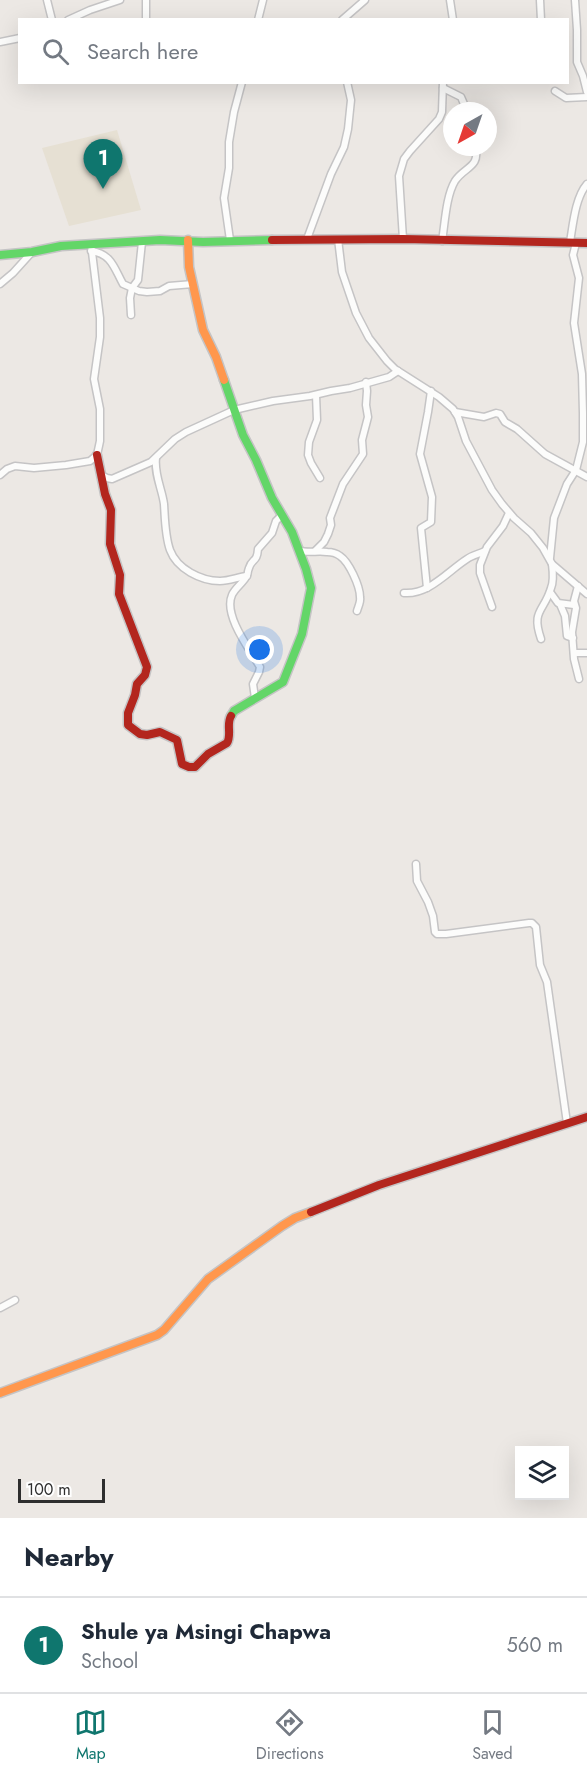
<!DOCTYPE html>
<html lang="en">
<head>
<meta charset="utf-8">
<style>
  :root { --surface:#fff; --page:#f6f6f7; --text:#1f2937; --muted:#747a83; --line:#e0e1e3; --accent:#0f766e }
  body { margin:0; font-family:Jost,sans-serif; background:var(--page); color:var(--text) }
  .controls { position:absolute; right:18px; bottom:18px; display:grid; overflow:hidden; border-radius:0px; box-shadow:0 6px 24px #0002 }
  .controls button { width:54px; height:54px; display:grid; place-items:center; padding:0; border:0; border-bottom:2px solid var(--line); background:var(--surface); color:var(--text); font:30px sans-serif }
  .compass { position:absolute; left:443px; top:102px; width:54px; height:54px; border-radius:50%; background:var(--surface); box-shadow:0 6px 24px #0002; rotate:220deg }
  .scale { position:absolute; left:18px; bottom:15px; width:87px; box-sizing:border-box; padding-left:6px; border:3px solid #2e2e2e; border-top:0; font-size:16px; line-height:21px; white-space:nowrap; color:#2e2e2e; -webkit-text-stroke:4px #fff; paint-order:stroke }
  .you { position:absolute; left:260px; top:650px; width:21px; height:21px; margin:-15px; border:4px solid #fff; border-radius:50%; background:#1a73e8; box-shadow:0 0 0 9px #1a73e833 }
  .badge { display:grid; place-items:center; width:39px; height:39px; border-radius:50%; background:var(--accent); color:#fff; font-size:20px; font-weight:700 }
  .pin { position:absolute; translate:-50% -50px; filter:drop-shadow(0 2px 3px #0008) }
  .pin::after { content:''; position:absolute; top:32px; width:21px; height:18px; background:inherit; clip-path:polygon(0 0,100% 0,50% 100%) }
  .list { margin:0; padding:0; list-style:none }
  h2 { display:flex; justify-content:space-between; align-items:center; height:78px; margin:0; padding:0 24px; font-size:26px }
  h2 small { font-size:20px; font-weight:400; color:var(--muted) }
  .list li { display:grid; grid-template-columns:39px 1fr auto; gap:18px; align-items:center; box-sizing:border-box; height:96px; padding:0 24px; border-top:2px solid var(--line) }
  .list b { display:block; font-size:22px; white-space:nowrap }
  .list p { margin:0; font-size:20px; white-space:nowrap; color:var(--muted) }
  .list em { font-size:20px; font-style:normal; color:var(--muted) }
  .icon { flex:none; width:33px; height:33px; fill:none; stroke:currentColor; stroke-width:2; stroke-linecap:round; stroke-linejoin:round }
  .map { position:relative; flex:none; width:587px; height:1518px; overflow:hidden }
  .search { position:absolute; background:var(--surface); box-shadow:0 6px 24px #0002; left:18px; right:18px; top:18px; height:66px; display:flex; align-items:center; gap:15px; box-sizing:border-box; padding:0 21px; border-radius:0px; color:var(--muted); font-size:22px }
  .sheet { height:174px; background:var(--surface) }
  nav { display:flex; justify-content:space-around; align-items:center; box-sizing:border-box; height:84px; border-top:2px solid var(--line); background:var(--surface); font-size:16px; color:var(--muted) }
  nav a { display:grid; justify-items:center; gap:3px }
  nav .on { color:var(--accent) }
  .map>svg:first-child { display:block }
  .education { fill:#e6e0d3 }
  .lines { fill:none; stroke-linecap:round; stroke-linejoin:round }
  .street-casing { stroke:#c5c4c5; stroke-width:9 }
  .fast-casing { stroke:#c5c4c5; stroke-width:11 }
  .slow-casing { stroke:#c5c4c5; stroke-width:11 }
  .jam-casing { stroke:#c5c4c5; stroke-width:11 }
  .street { stroke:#fcfcfb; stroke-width:6 }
  .fast { stroke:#63d668; stroke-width:8 }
  .slow { stroke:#ff974d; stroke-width:8 }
  .jam { stroke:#b3261e; stroke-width:8 }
</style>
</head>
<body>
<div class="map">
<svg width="587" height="1518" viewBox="0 0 587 1518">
  <rect width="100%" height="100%" fill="#ece8e4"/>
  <polygon class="education" points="117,130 141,210 69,226 42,148"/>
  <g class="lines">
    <defs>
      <g id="street">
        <polyline points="47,0 52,20"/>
        <polyline points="146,0 146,20"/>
        <polyline points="450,0 453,20"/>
        <polyline points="540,0 541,20"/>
        <polyline points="575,0 577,30 577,62 583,76 587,92"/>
        <polyline points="68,20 90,10 120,0"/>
        <polyline points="258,20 263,0"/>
        <polyline points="342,20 365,0"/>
        <polyline points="0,42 20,38"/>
        <polyline points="443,88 461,97 467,111"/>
        <polyline points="555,91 566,98 587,97"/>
        <polyline points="307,239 331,174 344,147 348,129 351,100 347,82"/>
        <polyline points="338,239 342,272 356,313 369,338 387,361 395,369 439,397 453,409 458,417 466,441 492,490 502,504 514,518 531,533 543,548 552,564 587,594"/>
        <polyline points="403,239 399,176 404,159 410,151 439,119 442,112 443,82"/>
        <polyline points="230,240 224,198 229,168 229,142 234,112 242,82"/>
        <path d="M442 241C445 223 446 196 455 181 464 167 481 167 475 147"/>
        <path d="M570 242C573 225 575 198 587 184"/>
        <path d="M91 251C112 254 114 268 123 284L139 291 147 292 160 291 169 286 193 284"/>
        <polyline points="0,284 13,273 32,252"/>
        <polyline points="131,315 130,298 132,288 138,280 142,242"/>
        <polyline points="316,395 317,420 309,442 308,455 311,463 320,478"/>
        <polyline points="455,412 484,417 496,413 500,414 505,422 517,429 545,454 587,477"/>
        <path d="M156 458C154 474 162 489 164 504 165 519 165 536 170 550 177 569 201 581 220 581 229 581 238 577 247 576"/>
        <polyline points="0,475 7,469 15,466 34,468 66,465 90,461 97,455 100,441 100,409 94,379 100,337 100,318 91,244"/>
        <polyline points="101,475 107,478 112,479 151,462 175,439 186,432 234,410 273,401 310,396 331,391 350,388 389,377 398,371"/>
        <path d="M299 550C308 554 317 550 327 552 331 552 336 553 340 556 349 562 360 586 360 597 361 602 358 607 357 611"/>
        <polyline points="315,551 324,542 328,534 331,525 330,518 343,484 363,454 362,440 368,417 366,405 367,391 366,382"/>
        <polyline points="550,558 554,518 567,484 576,470 583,442 583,413 582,374 574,323 579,278 573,255 576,243"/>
        <polyline points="578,586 574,601 576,608 572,632 574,659 579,679"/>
        <polyline points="427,588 421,528 431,522 432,497 420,454 428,412 431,391"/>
        <polyline points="550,592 558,603 574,605"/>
        <path d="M404 593C429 595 448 571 467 559 472 555 479 554 485 551"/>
        <polyline points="560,604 565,616 567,636 573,638"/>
        <polyline points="492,607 480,573 480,565 487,547 503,526 509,513"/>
        <path d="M541 639C531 610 544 612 551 588 554 581 553 572 552 564"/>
        <polyline points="574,653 587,653"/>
        <path d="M255 698 253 684 259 672 260 667C250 650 223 615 232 595 235 588 242 584 246 577 250 570 246 576 249 568 252 558 257 563 258 549L272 533 276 521 281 516"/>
        <polyline points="416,864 417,881 428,902 433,916 435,932 437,934 446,934 529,923 532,923 536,927 540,965 547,982 567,1123"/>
        <polyline points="0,1308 15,1300"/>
      </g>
      <g id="fast">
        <polyline points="0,255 32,252 61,246 160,240 203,242 272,240"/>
        <polyline points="224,380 243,435 256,460 272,498 292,532 306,569 311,588 302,634 283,682 234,711 231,716"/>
      </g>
      <g id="slow">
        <polyline points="188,240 189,267 203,330 216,357 224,380"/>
        <polyline points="0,1393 157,1335 164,1330 208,1279 282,1226 295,1218 311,1212"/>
      </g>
      <g id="jam">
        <polyline points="272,240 403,239 587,243"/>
        <path d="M97 455 105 494 111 510 110 544 120 575 119 594 147 667 145 675 137 684 135 695 128 713V725L140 734 147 735 160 732 177 740 182 764 189 767H195L208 754 227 743C232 735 226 724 231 716"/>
        <polyline points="311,1212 379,1185 587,1117"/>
      </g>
    </defs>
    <use href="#street" class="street-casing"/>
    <use href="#fast" class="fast-casing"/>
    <use href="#slow" class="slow-casing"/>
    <use href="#jam" class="jam-casing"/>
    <use href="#street" class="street"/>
    <use href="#fast" class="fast"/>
    <use href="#slow" class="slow"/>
    <use href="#jam" class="jam"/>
  </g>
</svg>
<div class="controls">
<button><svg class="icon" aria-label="layers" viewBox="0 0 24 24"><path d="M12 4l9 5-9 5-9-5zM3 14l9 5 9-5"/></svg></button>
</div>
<svg class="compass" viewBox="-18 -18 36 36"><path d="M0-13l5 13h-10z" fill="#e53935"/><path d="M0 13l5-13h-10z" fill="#747a83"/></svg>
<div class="scale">100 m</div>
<div class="you"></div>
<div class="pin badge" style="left:103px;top:189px">1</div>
<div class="search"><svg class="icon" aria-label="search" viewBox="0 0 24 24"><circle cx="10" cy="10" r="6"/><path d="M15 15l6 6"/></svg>Search here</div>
</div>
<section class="sheet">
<h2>Nearby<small></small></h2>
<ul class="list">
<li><span class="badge">1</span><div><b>Shule ya Msingi Chapwa</b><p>School</p></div><em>560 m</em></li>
</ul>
</section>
<nav>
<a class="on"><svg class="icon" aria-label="map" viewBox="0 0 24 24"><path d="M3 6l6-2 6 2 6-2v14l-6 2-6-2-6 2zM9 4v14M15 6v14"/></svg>Map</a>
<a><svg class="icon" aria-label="directions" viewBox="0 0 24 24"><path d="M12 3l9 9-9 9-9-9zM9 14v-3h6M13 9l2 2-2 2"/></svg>Directions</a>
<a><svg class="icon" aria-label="saved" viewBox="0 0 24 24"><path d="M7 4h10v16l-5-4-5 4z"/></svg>Saved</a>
</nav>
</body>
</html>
